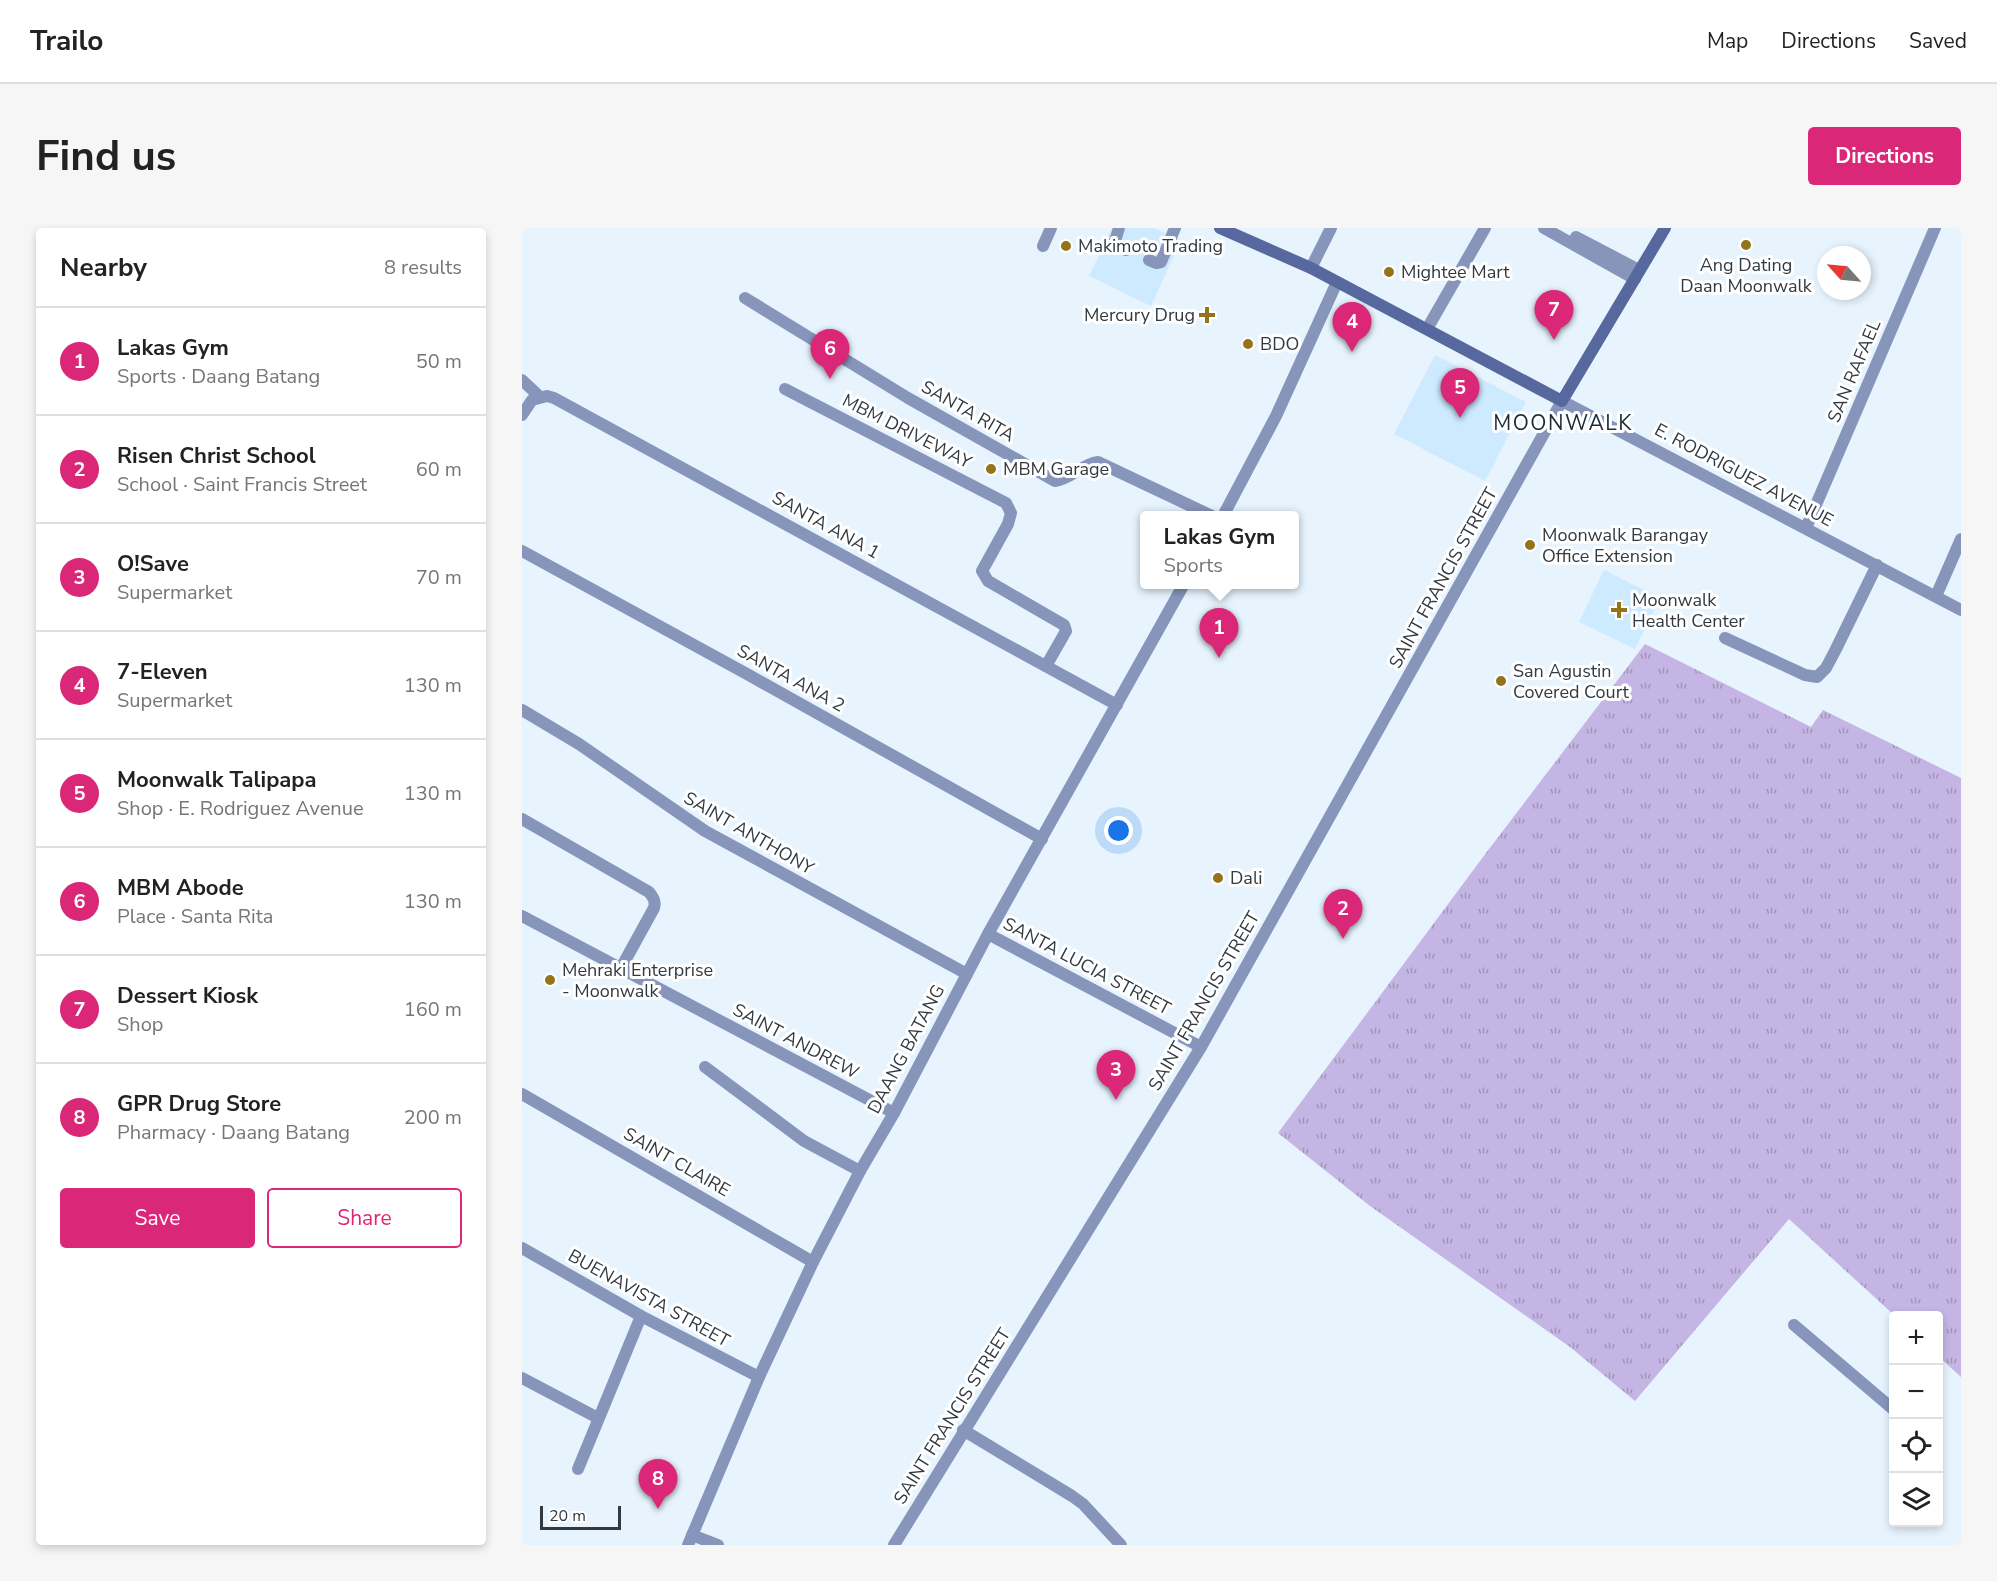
<!DOCTYPE html>
<html lang="en">
<head>
<meta charset="utf-8">
<style>
  :root { --surface:#fff; --page:#f6f6f6; --text:#222; --muted:#767676; --line:#e0e0e0; --accent:#db2777 }
  body { margin:0; font-family:"Nunito Sans",sans-serif; background:var(--page); color:var(--text) }
  .controls { position:absolute; right:18px; bottom:18px; display:grid; overflow:hidden; border-radius:6px; box-shadow:0 3px 9px #0003 }
  .controls button { width:54px; height:54px; display:grid; place-items:center; padding:0; border:0; border-bottom:2px solid var(--line); background:var(--surface); color:var(--text); font:30px sans-serif }
  .compass { position:absolute; left:1295px; top:18px; width:54px; height:54px; border-radius:50%; background:var(--surface); box-shadow:0 3px 9px #0003; rotate:297deg }
  .scale { position:absolute; left:18px; bottom:15px; width:81px; box-sizing:border-box; padding-left:6px; border:3px solid #323a40; border-top:0; font-size:16px; line-height:21px; white-space:nowrap; color:#323a40; -webkit-text-stroke:4px #fff; paint-order:stroke }
  .you { position:absolute; left:597px; top:603px; width:21px; height:21px; margin:-15px; border:4px solid #fff; border-radius:50%; background:#1a73e8; box-shadow:0 0 0 9px #1a73e833 }
  .badge { display:grid; place-items:center; width:39px; height:39px; border-radius:50%; background:var(--accent); color:#fff; font-size:20px; font-weight:700 }
  .pin { position:absolute; translate:-50% -50px; filter:drop-shadow(0 2px 3px #0008) }
  .pin::after { content:''; position:absolute; top:32px; width:21px; height:18px; background:inherit; clip-path:polygon(0 0,100% 0,50% 100%) }
  .popup { position:absolute; left:618px; top:283px; width:159px; height:78px; box-sizing:border-box; display:grid; place-content:center; border-radius:6px; background:var(--surface); filter:drop-shadow(0 2px 4px #0005); font-size:20px; white-space:nowrap; color:var(--muted) }
  .popup b { font-size:22px; color:var(--text) }
  .popup::after { content:''; position:absolute; left:50%; top:100%; margin-left:-12px; border:12px solid transparent; border-top-color:var(--surface) }
  .list { margin:0; padding:0; list-style:none }
  h2 { display:flex; justify-content:space-between; align-items:center; height:78px; margin:0; padding:0 24px; font-size:26px }
  h2 small { font-size:20px; font-weight:400; color:var(--muted) }
  .list li { display:grid; grid-template-columns:39px 1fr auto; gap:18px; align-items:center; box-sizing:border-box; height:108px; padding:0 24px; border-top:2px solid var(--line) }
  .list b { display:block; font-size:22px; white-space:nowrap }
  .list p { margin:0; font-size:20px; white-space:nowrap; color:var(--muted) }
  .list em { font-size:20px; font-style:normal; color:var(--muted) }
  .actions { display:flex; gap:12px; padding:18px 24px }
  .actions a { flex:1; padding:14px 0; border:2px solid var(--accent); border-radius:6px; text-align:center; font-size:21px; color:var(--accent) }
  .actions .main { background:var(--accent); color:#fff }
  .icon { flex:none; width:33px; height:33px; fill:none; stroke:currentColor; stroke-width:2; stroke-linecap:round; stroke-linejoin:round }
  .map { position:relative; flex:none; width:1439px; height:1317px; overflow:hidden; border-radius:6px }
  header { display:flex; align-items:center; gap:36px; box-sizing:border-box; height:84px; padding:0 30px; background:var(--surface); border-bottom:2px solid var(--line) }
  header strong { font-size:28px }
  nav { display:flex; gap:33px; margin-inline-start:auto; font-size:21px }
  .intro { display:flex; align-items:center; justify-content:space-between; box-sizing:border-box; height:144px; padding:0 36px }
  h1 { margin:0; font-size:42px }
  .button { padding:15px 27px; border-radius:6px; background:var(--accent); color:#fff; font-size:21px; font-weight:700 }
  main { display:flex; gap:36px; padding:0 36px }
  aside { flex:1; background:var(--surface); border-radius:6px; box-shadow:0 3px 9px #0003 }
  .map>svg:first-child { display:block }
  .built { fill:#cdeaff }
  .grass { fill:url(#grass-tufts) }
  .lines { fill:none; stroke-linecap:round; stroke-linejoin:round }
  .service { stroke:#8895bb; stroke-width:12 }
  .minor { stroke:#8895bb; stroke-width:12 }
  .secondary { stroke:#57689e; stroke-width:12 }
  .poi-dot { fill:#95731b; stroke:#fff; stroke-width:2 }
  .labels { text-anchor:middle; stroke-width:6; stroke-linejoin:round; paint-order:stroke }
  .poi-label { font-size:18px; fill:#323a40; stroke:#fff; text-anchor:start }
  .street-label { font-size:18px; fill:#323a40; stroke:#fff }
  .quarter-label { font-size:21px; letter-spacing:1.5px; fill:#1b2c38; stroke:#fff }
</style>
</head>
<body>
<header>
<strong>Trailo</strong>
<nav><a>Map</a><a>Directions</a><a>Saved</a></nav>
</header>
<div class="intro"><h1>Find us</h1><a class="button">Directions</a></div>
<main>
<aside>
<h2>Nearby<small>8 results</small></h2>
<ul class="list">
<li><span class="badge">1</span><div><b>Lakas Gym</b><p>Sports · Daang Batang</p></div><em>50 m</em></li>
<li><span class="badge">2</span><div><b>Risen Christ School</b><p>School · Saint Francis Street</p></div><em>60 m</em></li>
<li><span class="badge">3</span><div><b>O!Save</b><p>Supermarket</p></div><em>70 m</em></li>
<li><span class="badge">4</span><div><b>7-Eleven</b><p>Supermarket</p></div><em>130 m</em></li>
<li><span class="badge">5</span><div><b>Moonwalk Talipapa</b><p>Shop · E. Rodriguez Avenue</p></div><em>130 m</em></li>
<li><span class="badge">6</span><div><b>MBM Abode</b><p>Place · Santa Rita</p></div><em>130 m</em></li>
<li><span class="badge">7</span><div><b>Dessert Kiosk</b><p>Shop</p></div><em>160 m</em></li>
<li><span class="badge">8</span><div><b>GPR Drug Store</b><p>Pharmacy · Daang Batang</p></div><em>200 m</em></li>
</ul>
<div class="actions"><a class="main">Save</a><a>Share</a></div>
</aside>
<div class="map">
<svg width="1439" height="1317" viewBox="0 0 1439 1317">
  <defs>
    <pattern id="grass-tufts" width="24" height="20" patternUnits="userSpaceOnUse" patternTransform="scale(1.5)"><rect width="24" height="20" fill="#c5b5e4"/><path d="M3 7l-1-3M5 7V3M7 7l1-3M15 17l-1-3M17 17v-4M19 17l1-3" fill="none" stroke="#a194ba"/></pattern>
  </defs>
  <rect width="100%" height="100%" fill="#e7f4fe"/>
  <g class="built">
    <polygon points="590,0 632,0 659,12 629,78 567,48"/>
    <polygon points="913,127 1004,174 963,253 872,206"/>
    <polygon points="1082,342 1138,370 1113,421 1057,394"/>
  </g>
  <polygon class="grass" points="1123,416 1289,499 1301,482 1439,550 1439,1149 1417,1129 1416,1088 1372,1087 1267,991 1113,1173 1048,1119 848,978 756,905 961,629"/>
  <g class="lines">
    <g class="service">
      <polyline points="597,0 593,13 597,19 604,22"/>
      <polyline points="1022,0 1113,51"/>
      <polyline points="1054,9 1117,42"/>
      <polyline points="521,18 529,0"/>
      <polyline points="627,32 634,35 639,34 653,0"/>
      <polyline points="905,101 963,0"/>
      <polyline points="263,161 484,275 489,285 486,296 460,343 466,353 542,397 544,403 524,438"/>
      <polyline points="1203,410 1283,447 1295,449 1304,440 1313,423 1355,337"/>
      <polyline points="183,839 282,913 338,943"/>
      <polyline points="1272,1097 1372,1182"/>
    </g>
    <g class="minor">
      <polyline points="789,40 809,0"/>
      <path d="M223 70 386 170 533 253C549 251 560 236 576 234L690 288"/>
      <polyline points="0,152 17,168"/>
      <polyline points="0,187 10,172 25,168 32,170 595,477"/>
      <polyline points="701,288 754,188 815,54"/>
      <polyline points="1284,300 1413,0"/>
      <polyline points="0,323 225,446 520,611"/>
      <polyline points="1414,368 1439,311"/>
      <polyline points="0,482 57,516 183,603 445,746"/>
      <path d="M0 591 127 664C131 669 134 673 132 680L99 740"/>
      <polyline points="0,688 372,885"/>
      <polyline points="466,706 679,819"/>
      <polyline points="0,866 291,1034"/>
      <polyline points="0,1020 119,1088 237,1149"/>
      <polyline points="0,1150 76,1190"/>
      <polyline points="441,1202 550,1268 561,1276 599,1317"/>
      <polyline points="56,1241 119,1088"/>
      <polyline points="170,1307 196,1317"/>
      <polyline points="166,1317 237,1149 291,1034 338,943 372,885 466,706 662,356"/>
      <polyline points="372,1317 679,819 1040,173 1439,382"/>
    </g>
    <polyline class="secondary" points="698,0 789,40 1040,173 1143,0"/>
  </g>
  <g class="poi-dot">
    <circle cx="1224" cy="17" r="6"/>
    <circle cx="544" cy="18" r="6"/>
    <circle cx="867" cy="44" r="6"/>
    <path d="M682 78h6v6h6v6h-6v6h-6v-6h-6v-6h6z"/>
    <circle cx="726" cy="116" r="6"/>
    <circle cx="469" cy="241" r="6"/>
    <circle cx="1008" cy="317" r="6"/>
    <path d="M1094 373h6v6h6v6h-6v6h-6v-6h-6v-6h6z"/>
    <circle cx="979" cy="453" r="6"/>
    <circle cx="696" cy="650" r="6"/>
    <circle cx="28" cy="752" r="6"/>
  </g>
  <g class="labels">
    <g class="poi-label">
      <text x="556" y="24">Makimoto Trading</text>
      <text x="1224" y="43" text-anchor="middle">Ang Dating<tspan x="1224" dy="21">Daan Moonwalk</tspan></text>
      <text x="879" y="50">Mightee Mart</text>
      <text x="673" y="93" text-anchor="end">Mercury Drug</text>
      <text x="738" y="122">BDO</text>
      <text x="481" y="247">MBM Garage</text>
      <text x="1020" y="313">Moonwalk Barangay<tspan x="1020" dy="21">Office Extension</tspan></text>
      <text x="1110" y="378">Moonwalk<tspan x="1110" dy="21">Health Center</tspan></text>
      <text x="991" y="449">San Agustin<tspan x="991" dy="21">Covered Court</tspan></text>
      <text x="708" y="656">Dali</text>
      <text x="40" y="748">Mehraki Enterprise<tspan x="40" dy="21">- Moonwalk</tspan></text>
    </g>
    <g class="street-label">
      <text transform="translate(1332 143) rotate(-67)" y="6">SAN RAFAEL</text>
      <text transform="translate(446 183) rotate(30)" y="6">SANTA RITA</text>
      <text transform="translate(385 203) rotate(27)" y="6">MBM DRIVEWAY</text>
      <text transform="translate(1222 247) rotate(28)" y="6">E. RODRIGUEZ AVENUE</text>
      <text transform="translate(304 297) rotate(29)" y="6">SANTA ANA 1</text>
      <text transform="translate(921 350) rotate(-61)" y="6">SAINT FRANCIS STREET</text>
      <text transform="translate(269 450) rotate(29)" y="6">SANTA ANA 2</text>
      <text transform="translate(227 605) rotate(30)" y="6">SAINT ANTHONY</text>
      <text transform="translate(565 738) rotate(28)" y="6">SANTA LUCIA STREET</text>
      <text transform="translate(682 773) rotate(-60)" y="6">SAINT FRANCIS STREET</text>
      <text transform="translate(274 813) rotate(28)" y="6">SAINT ANDREW</text>
      <text transform="translate(384 821) rotate(-62)" y="6">DAANG BATANG</text>
      <text transform="translate(155 934) rotate(30)" y="6">SAINT CLAIRE</text>
      <text transform="translate(127 1070) rotate(29)" y="6">BUENAVISTA STREET</text>
      <text transform="translate(430 1188) rotate(-58)" y="6">SAINT FRANCIS STREET</text>
    </g>
    <g class="quarter-label">
      <text x="1041" y="202">MOONWALK</text>
    </g>
  </g>
</svg>
<div class="controls">
<button>+</button>
<button>−</button>
<button><svg class="icon" aria-label="locate" viewBox="0 0 24 24"><circle cx="12" cy="12" r="6"/><path d="M12 2v4M12 18v4M2 12h4M18 12h4"/></svg></button>
<button><svg class="icon" aria-label="layers" viewBox="0 0 24 24"><path d="M12 4l9 5-9 5-9-5zM3 14l9 5 9-5"/></svg></button>
</div>
<svg class="compass" viewBox="-18 -18 36 36"><path d="M0-13l5 13h-10z" fill="#e53935"/><path d="M0 13l5-13h-10z" fill="#767676"/></svg>
<div class="scale">20 m</div>
<div class="you"></div>
<div class="pin badge" style="left:697px;top:430px">1</div>
<div class="popup"><b>Lakas Gym</b>Sports</div>
<div class="pin badge" style="left:821px;top:711px">2</div>
<div class="pin badge" style="left:594px;top:872px">3</div>
<div class="pin badge" style="left:830px;top:124px">4</div>
<div class="pin badge" style="left:938px;top:190px">5</div>
<div class="pin badge" style="left:308px;top:151px">6</div>
<div class="pin badge" style="left:1032px;top:112px">7</div>
<div class="pin badge" style="left:136px;top:1281px">8</div>
</div>
</main>
</body>
</html>
